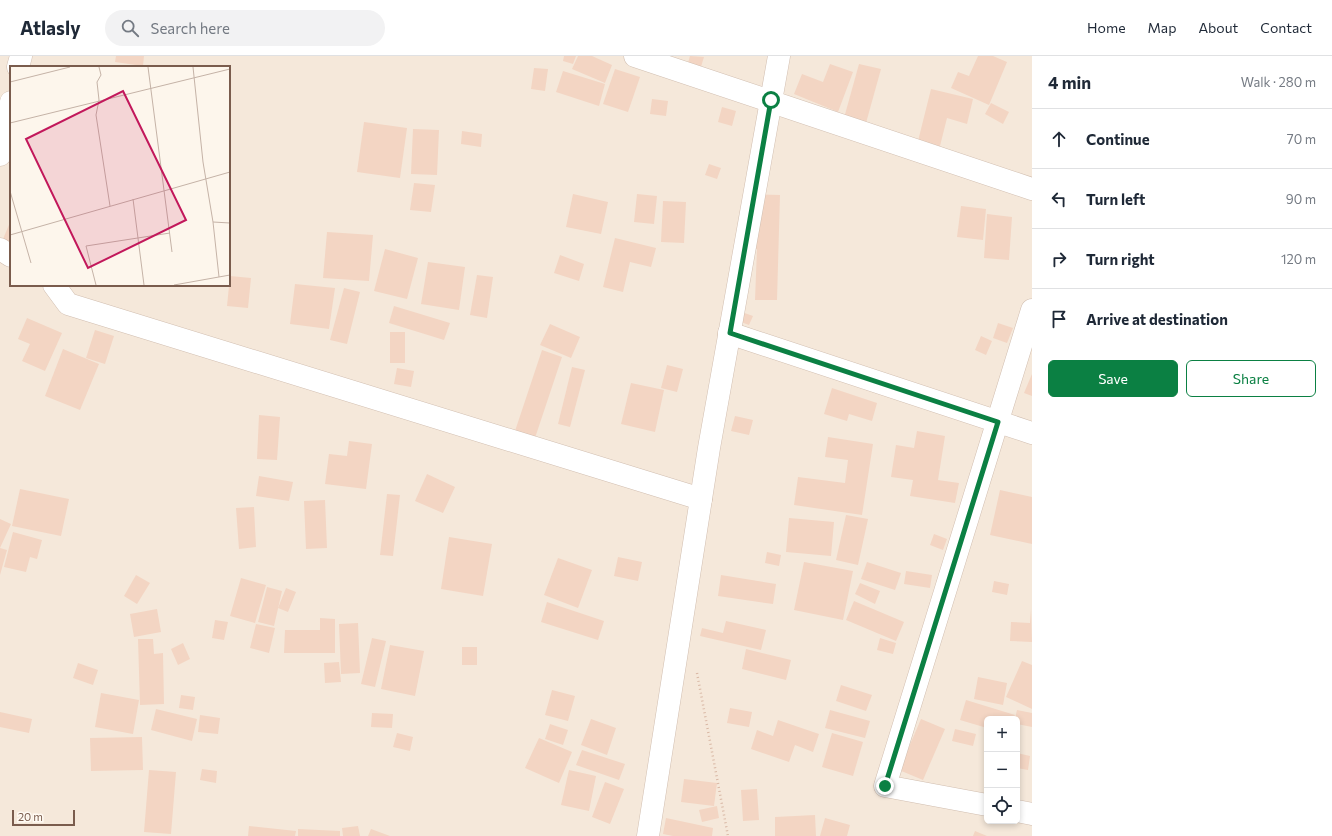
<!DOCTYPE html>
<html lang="en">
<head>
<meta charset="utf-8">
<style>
  :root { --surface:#fff; --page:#f2f2f3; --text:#1f2937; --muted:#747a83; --line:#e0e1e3; --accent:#0b8043 }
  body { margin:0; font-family:Commissioner,sans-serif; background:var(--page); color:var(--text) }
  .controls { position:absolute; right:12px; bottom:12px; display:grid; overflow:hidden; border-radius:6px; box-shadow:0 2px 6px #0003 }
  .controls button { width:36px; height:36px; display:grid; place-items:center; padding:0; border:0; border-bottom:1px solid var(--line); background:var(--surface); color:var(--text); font:20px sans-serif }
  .scale { position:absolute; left:12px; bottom:10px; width:63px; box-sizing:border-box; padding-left:4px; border:2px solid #7a5c4d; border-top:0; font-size:11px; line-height:14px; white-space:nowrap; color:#7a5c4d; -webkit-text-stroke:3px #fffaf3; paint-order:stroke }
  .stop { position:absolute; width:12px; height:12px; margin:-9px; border:3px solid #0b8043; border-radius:50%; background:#fff }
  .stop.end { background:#0b8043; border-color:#fff; box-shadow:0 1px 4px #0008 }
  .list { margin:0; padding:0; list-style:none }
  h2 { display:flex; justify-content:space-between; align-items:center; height:52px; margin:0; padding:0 16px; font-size:17px }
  h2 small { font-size:13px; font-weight:400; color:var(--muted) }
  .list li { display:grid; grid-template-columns:26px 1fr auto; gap:12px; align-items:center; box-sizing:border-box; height:60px; padding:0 16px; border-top:1px solid var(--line) }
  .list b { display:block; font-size:15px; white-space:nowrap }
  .list em { font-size:13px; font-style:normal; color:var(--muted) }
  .actions { display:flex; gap:8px; padding:12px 16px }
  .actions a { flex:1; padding:9px 0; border:1px solid var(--accent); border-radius:6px; text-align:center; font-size:14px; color:var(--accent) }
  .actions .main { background:var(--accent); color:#fff }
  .icon { flex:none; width:22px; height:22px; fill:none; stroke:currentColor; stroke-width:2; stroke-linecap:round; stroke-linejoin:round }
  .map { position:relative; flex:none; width:1032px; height:780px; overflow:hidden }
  header { display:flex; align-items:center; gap:24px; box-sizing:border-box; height:56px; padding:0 20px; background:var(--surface); border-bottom:1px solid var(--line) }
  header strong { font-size:19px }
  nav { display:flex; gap:22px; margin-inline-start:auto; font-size:14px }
  .search { width:280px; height:36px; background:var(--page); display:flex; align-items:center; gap:10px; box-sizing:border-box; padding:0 14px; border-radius:22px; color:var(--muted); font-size:15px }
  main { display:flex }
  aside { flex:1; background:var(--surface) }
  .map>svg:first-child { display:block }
  .residential { fill:#f5e8da; fill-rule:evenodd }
  .building { fill:#f3d5c3 }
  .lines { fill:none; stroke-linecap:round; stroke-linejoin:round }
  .minor-casing { stroke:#d1beb0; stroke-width:23 }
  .path { stroke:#d9b8a5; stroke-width:2.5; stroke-dasharray:1 3; stroke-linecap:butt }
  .minor { stroke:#fff; stroke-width:22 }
  .route { stroke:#0b8043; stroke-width:5 }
  .inset-road { fill:none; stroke:#c5b3a7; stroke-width:1 }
  .view { fill:#c2185b; fill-opacity:0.15; stroke:#c2185b; stroke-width:2 }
  .inset-edge { fill:none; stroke:#7a5c4d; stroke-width:2 }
</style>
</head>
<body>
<header>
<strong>Atlasly</strong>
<div class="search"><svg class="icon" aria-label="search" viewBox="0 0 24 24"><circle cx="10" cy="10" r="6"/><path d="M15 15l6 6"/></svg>Search here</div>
<nav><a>Home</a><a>Map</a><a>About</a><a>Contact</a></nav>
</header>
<main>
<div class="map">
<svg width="1032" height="780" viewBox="0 0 1032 780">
  <rect width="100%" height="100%" fill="#fdf6ec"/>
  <path class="residential" d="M0 0H1032V780H0ZM11 11H229V229H11ZM987 663H1017V765H987Z"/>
  <g class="building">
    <polygon points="116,0 144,0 143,10 115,6"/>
    <polygon points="564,0 576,0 573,8 563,5"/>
    <polygon points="578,0 592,0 612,9 605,27 572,13"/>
    <polygon points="690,0 704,1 700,14 687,10"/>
    <polygon points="978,0 993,0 1007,6 989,49 951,32 958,16 969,20"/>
    <polygon points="830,8 853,16 838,56 794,38 802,18 823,26"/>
    <polygon points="859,8 881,13 866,67 844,62"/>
    <polygon points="534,12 548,13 545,35 531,33"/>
    <polygon points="615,13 640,21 628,56 603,48"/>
    <polygon points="563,15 605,28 599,50 556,36"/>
    <polygon points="931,33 973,43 967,68 947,62 938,98 916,93"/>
    <polygon points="652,43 668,45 666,60 650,58"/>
    <polygon points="991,47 1009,56 1003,68 985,58"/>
    <polygon points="722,51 736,55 732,70 718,66"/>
    <polygon points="364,66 407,72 400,122 357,116"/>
    <polygon points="413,73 439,74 437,119 411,118"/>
    <polygon points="462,75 482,78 481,91 461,88"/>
    <polygon points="709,108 721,112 717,123 705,119"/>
    <polygon points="414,127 435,129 431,156 410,154"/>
    <polygon points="573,138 608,146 601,178 566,171"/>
    <polygon points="637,138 657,140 654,168 634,166"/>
    <polygon points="748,138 780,139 777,244 755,244 757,193 747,193"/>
    <polygon points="663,145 686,146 684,187 661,186"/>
    <polygon points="961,150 986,153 983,184 957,181"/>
    <polygon points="987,158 1012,161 1009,204 984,202"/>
    <polygon points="11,164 11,187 3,183"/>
    <polygon points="327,176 373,179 369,225 323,222"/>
    <polygon points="615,182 656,192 651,211 630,206 623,236 603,231"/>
    <polygon points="385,193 418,202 407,243 374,235"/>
    <polygon points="560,199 584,208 579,225 554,217"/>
    <polygon points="428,206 465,211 459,254 421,248"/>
    <polygon points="477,219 493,221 487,262 470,259"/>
    <polygon points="230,220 251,222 248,252 227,250"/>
    <polygon points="295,228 335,232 329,273 290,268"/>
    <polygon points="344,232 360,236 347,288 330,284"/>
    <polygon points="394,250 450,267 444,284 389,267"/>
    <polygon points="736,254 753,260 749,269 733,263"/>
    <polygon points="27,262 62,277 45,315 22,305 30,288 18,283"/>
    <polygon points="998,267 1013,272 1007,287 993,282"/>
    <polygon points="550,268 580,281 571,302 540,289"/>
    <polygon points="95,274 114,280 105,308 86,302"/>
    <rect x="390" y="276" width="15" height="31"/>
    <polygon points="981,280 992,285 986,299 975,294"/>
    <polygon points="63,293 99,308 80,354 45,340"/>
    <polygon points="542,294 562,301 534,385 514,378"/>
    <polygon points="667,309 683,313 677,336 661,332"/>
    <polygon points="572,311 585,314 570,371 558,368"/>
    <polygon points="397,312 414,315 411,331 394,328"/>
    <polygon points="1032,318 1032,340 1024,337"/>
    <polygon points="631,327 664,334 655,376 621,368"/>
    <polygon points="832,332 877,347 872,365 849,358 847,365 824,358"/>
    <polygon points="259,359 280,361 277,404 257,403"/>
    <polygon points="735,360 753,364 749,379 731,375"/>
    <polygon points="917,375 945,380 938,424 959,427 955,447 910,440 913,424 891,421 896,389 914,392"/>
    <polygon points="828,381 873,388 862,459 794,449 798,421 845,427 848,404 825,401"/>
    <polygon points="349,385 372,388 366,433 325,428 329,398 347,400"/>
    <polygon points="427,418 455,431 443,457 415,445"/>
    <polygon points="259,420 293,426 289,445 256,440"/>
    <polygon points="20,433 69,443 61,480 12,470"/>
    <polygon points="1000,434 1032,441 1032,488 990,479"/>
    <polygon points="387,438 400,439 393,500 380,499"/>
    <polygon points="325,444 327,492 306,493 304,445"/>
    <polygon points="254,451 256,491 239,493 236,452"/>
    <polygon points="846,459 868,463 858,509 836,504"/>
    <polygon points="789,462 834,466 831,500 786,496"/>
    <polygon points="0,463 11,468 0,492 7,494 0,519"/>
    <polygon points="13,476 42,484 37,503 30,501 26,516 4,511"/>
    <polygon points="934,478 947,483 943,494 930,489"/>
    <polygon points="449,481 492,488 483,540 441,533"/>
    <polygon points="767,496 781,499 779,510 765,507"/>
    <polygon points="618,501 642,506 638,525 614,520"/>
    <polygon points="558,502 592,514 578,552 544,539"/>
    <polygon points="804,506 853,515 843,564 794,554"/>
    <polygon points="867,506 901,517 895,534 861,523"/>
    <polygon points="906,515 932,519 930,532 904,528"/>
    <polygon points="136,519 150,527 137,548 124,540"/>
    <polygon points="721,519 776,528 773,548 718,540"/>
    <polygon points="241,522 266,529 255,567 230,560"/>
    <polygon points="994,525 1009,528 1007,539 992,536"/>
    <polygon points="860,527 880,535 875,548 855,538"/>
    <polygon points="267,531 282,535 274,570 258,566"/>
    <polygon points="286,532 296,536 288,556 278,552"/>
    <polygon points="854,545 904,566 896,585 846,564"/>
    <polygon points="547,546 604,565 598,584 541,566"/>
    <polygon points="157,553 161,576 134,581 130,558"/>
    <polygon points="1031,553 1032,586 1010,585 1011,566 1030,567"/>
    <polygon points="320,562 335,563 335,597 284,597 285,574 320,574"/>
    <polygon points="215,564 228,566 224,584 212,582"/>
    <polygon points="726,565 766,574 761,594 700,580 702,572 723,577"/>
    <polygon points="358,567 360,617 341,618 339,568"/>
    <polygon points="256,568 275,572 269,597 250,592"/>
    <polygon points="372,582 386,585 375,631 361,628"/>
    <polygon points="880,582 896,587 893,598 877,594"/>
    <polygon points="138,583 153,583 154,598 163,597 164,648 140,649"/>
    <polygon points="183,587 190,603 178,609 171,593"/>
    <polygon points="390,589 424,595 415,640 381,633"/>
    <rect x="462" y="591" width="15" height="18"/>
    <polygon points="746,593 791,604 786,624 742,613"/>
    <polygon points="1022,605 1032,609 1032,653 1006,641"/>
    <polygon points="339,606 341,626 325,627 324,607"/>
    <polygon points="78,607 98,614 93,629 73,622"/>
    <polygon points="978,621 1007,627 1003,649 974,643"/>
    <polygon points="841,629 872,639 866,655 836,645"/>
    <polygon points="552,634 575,640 568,665 545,659"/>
    <polygon points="101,637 139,644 133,678 95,671"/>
    <polygon points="181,639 195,641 193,654 179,652"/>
    <polygon points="966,644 1015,659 1013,663 987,663 987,672 960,664"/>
    <polygon points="730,652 752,656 749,671 727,667"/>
    <polygon points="156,653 197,663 192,685 151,674"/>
    <polygon points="830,654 870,665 865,682 825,672"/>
    <polygon points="1017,654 1032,657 1032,671 1017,668 1017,663 1015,663"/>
    <polygon points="0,656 32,663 29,677 0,671"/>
    <polygon points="372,657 393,658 392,672 371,671"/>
    <polygon points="200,659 220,662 218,678 198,676"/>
    <polygon points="591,663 616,672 607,699 581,689"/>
    <polygon points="921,663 945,673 923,724 899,714"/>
    <polygon points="778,664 819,678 813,696 795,689 789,706 751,693 757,674 773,680"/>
    <polygon points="550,668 568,674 563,689 545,683"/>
    <polygon points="955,673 976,678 973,690 952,685"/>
    <polygon points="397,677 413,681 410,695 393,691"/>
    <polygon points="832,677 863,686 853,720 822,711"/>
    <polygon points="142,681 143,714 91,715 90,682"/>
    <polygon points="539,682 572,696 559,727 525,712"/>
    <polygon points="582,694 625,708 619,724 576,709"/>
    <polygon points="1017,697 1030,700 1028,714 1017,712"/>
    <polygon points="202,713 217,715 216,727 200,724"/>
    <polygon points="149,714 176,716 171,778 144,776"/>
    <polygon points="569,714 596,720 589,755 561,749"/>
    <polygon points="684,723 717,727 714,750 681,746"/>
    <polygon points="605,726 624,733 610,768 592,761"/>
    <polygon points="757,733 759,764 743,765 741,734"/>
    <polygon points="717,750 719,762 702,766 699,754"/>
    <polygon points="815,759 816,780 775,780 775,761"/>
    <polygon points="666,762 713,772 712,780 673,780 663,778"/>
    <polygon points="825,762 850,769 847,780 820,780"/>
    <polygon points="249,770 296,775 295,780 248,780"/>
    <polygon points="358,770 360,780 343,780 342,772"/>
    <polygon points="298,773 340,775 340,780 298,780"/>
    <polygon points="371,773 390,780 368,780"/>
    <polygon points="975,775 987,780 973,780"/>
  </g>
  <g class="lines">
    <defs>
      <g id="minor">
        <polyline points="635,0 1032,133"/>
        <polyline points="18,11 21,0"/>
        <polyline points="0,99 11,46"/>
        <polyline points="0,193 11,200"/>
        <polyline points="54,229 68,248 701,443"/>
        <polyline points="729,277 1032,377"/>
        <polyline points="987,749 885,730 1032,254"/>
        <polyline points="1017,755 1032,758"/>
        <polyline points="648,780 709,392 779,0"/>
      </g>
    </defs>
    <use href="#minor" class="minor-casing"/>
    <polyline class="path" points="697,617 728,780"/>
    <use href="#minor" class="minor"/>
  </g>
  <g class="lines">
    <polyline class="route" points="771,44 730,277 998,366 885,730"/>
  </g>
  <g transform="translate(10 10)">
    <rect width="220" height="220" fill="#fdf6ec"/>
    <path class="inset-road" d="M89 1 91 9 87 16 89 34 86 49 100 140M138 1 162 186M183 1 193 96 203 156 209 211M0 16 60 1M0 57 220 3M0 125 21 197M123 133 134 219M203 156 220 157M0 169 220 106M86 219 76 180 160 167M164 219 220 209"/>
    <path class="view" d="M113 25 176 154 78 202 16 73Z"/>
    <rect width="220" height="220" class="inset-edge"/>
  </g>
</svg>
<div class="controls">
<button>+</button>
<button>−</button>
<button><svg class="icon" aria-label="locate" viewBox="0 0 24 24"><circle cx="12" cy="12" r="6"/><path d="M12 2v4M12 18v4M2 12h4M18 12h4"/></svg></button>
</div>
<div class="scale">20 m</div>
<div class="stop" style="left:771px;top:44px"></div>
<div class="stop end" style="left:885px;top:730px"></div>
</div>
<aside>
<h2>4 min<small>Walk · 280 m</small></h2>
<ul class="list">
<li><svg class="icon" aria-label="ahead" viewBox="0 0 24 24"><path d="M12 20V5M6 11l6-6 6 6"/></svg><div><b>Continue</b></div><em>70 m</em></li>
<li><svg class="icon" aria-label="left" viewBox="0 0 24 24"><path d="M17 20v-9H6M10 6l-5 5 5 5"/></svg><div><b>Turn left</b></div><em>90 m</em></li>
<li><svg class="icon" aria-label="right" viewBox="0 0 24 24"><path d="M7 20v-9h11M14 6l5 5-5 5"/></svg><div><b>Turn right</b></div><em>120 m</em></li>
<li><svg class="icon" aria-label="arrive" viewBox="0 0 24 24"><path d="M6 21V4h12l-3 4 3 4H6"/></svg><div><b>Arrive at destination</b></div></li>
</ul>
<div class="actions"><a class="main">Save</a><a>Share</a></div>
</aside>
</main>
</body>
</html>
